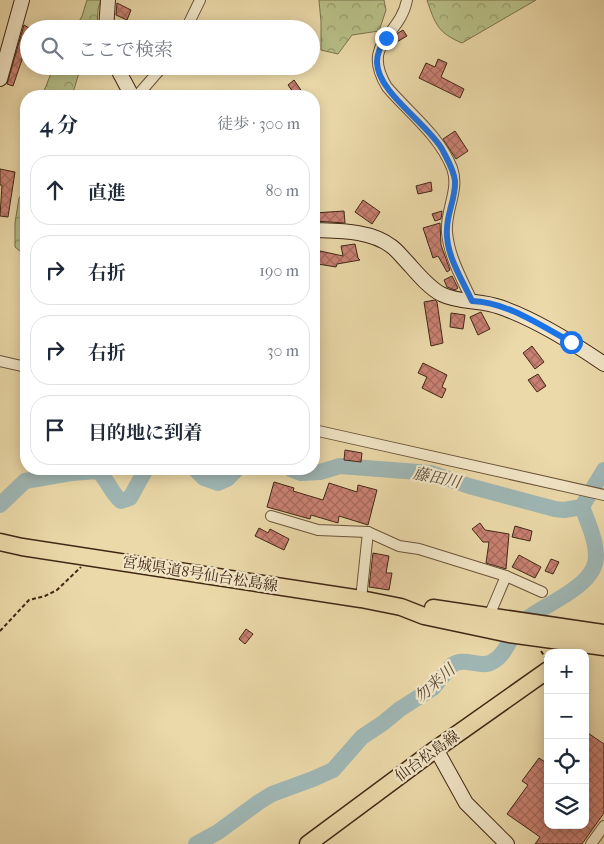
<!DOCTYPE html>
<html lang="ja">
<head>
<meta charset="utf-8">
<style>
  :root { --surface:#fff; --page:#f2f2f3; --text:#1f2937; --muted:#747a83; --line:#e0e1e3 }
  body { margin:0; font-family:"IM FELL French Canon","Noto Serif JP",serif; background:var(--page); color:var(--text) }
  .controls { position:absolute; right:15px; bottom:15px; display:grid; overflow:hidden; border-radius:10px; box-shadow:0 2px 12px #0003 }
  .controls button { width:45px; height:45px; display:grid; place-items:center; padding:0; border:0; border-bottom:1px solid var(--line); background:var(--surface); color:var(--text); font:25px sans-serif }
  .stop { position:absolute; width:15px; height:15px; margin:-11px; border:4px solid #1a73e8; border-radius:50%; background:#fff }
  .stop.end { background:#1a73e8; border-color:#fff; box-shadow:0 1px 5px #0008 }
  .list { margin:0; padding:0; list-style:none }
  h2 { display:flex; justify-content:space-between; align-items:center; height:65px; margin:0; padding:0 20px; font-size:21px }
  h2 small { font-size:16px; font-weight:400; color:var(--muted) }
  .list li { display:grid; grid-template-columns:32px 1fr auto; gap:15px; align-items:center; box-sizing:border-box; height:70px; margin:0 10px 10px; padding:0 10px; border:1px solid var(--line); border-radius:20px }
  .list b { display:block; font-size:19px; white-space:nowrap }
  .list em { font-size:16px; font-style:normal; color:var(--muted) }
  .icon { flex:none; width:28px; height:28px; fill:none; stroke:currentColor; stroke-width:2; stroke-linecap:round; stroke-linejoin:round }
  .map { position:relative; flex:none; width:604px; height:844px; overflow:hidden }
  .search { position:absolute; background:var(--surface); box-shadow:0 2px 12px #0003; left:20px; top:20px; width:300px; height:55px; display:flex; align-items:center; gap:12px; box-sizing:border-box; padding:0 18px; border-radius:28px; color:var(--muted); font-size:19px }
  .panel { position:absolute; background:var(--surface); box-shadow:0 2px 12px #0003; left:20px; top:90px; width:300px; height:385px; border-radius:20px }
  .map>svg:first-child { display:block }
  .forest { fill:url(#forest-crowns); stroke:#7c734e }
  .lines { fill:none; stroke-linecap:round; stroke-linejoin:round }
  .river { stroke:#9fb7b5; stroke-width:16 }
  .building { fill:url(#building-cross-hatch); stroke:#412715 }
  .street-casing { stroke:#6c543a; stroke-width:12 }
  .secondary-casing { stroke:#412715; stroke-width:16 }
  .primary-casing { stroke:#412715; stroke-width:19 }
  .path { stroke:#412715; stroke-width:2; stroke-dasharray:4 2.5; stroke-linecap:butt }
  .street { stroke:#f2e6c7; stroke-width:10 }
  .secondary { stroke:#f2e6c7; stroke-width:14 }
  .primary { stroke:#ebd9a9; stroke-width:16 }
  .route { stroke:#1a73e8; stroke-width:6 }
  .labels { text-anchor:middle; stroke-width:4.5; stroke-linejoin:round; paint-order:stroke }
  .street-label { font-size:15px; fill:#412715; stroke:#f2e6c7 }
  .water-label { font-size:16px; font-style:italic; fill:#584b3d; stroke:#f2e6c7 }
</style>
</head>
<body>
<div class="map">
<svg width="604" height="844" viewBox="0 0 604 844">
  <defs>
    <pattern id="forest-crowns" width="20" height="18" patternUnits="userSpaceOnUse" patternTransform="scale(1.25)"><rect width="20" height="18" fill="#b8bf87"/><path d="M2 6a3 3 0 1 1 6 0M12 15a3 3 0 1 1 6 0" fill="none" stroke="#979b6d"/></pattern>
    <pattern id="building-cross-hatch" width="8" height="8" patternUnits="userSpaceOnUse" patternTransform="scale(1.25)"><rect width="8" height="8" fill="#ca8173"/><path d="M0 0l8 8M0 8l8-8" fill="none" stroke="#a66a5d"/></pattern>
  </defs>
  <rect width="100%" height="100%" fill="#ebd9a9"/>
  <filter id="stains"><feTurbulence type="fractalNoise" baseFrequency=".004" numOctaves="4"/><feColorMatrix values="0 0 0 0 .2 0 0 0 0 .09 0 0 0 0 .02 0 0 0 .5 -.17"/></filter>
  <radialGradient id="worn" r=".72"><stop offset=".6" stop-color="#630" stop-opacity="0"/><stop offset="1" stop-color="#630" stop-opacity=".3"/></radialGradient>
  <g class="forest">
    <polygon points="87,0 101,0 98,9 97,29 75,29 82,16"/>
    <polygon points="319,0 384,0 386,10 379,31 352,35 338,54 321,50 321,22"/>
    <path d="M427 0H536L462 43C438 33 435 24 427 0Z"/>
    <polygon points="54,66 84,66 78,76 72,96 42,96"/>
    <polygon points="26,189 26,256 15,247 15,223 19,198"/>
  </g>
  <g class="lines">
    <g class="river">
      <polyline points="195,469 204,478 218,483 227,479 237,469"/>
      <polyline points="291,469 301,473 320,472 340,466 431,473 469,486 555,509 564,510 582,507"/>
      <path d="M0 505 25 481 71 473 98 471C108 480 111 493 121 501L130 498 146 469"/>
      <polyline points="583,505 604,470"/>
      <path d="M196 844 218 832 259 802 272 794 313 779 333 770 362 737 383 723 400 709 433 688 452 665C465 656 480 669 492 662 506 655 510 637 519 626 522 623 525 621 528 618 536 612 545 607 554 602 604 572 604 561 582 507"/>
    </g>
  </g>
  <g class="building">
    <polygon points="117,3 131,10 127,20 116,15"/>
    <polygon points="24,25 29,28 29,39 13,86 7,84"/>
    <polygon points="403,30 407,36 395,43 393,40 398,33"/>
    <polygon points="438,59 447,63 441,77 464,89 460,98 419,78 426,63 435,67"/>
    <polygon points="294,80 305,96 296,96 288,85"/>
    <polygon points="455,131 468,151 456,159 443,139"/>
    <polygon points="0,169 15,172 8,217 0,216 2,185 0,185"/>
    <polygon points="431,182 432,191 418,194 416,186"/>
    <polygon points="363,200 380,212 372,224 355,212"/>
    <polygon points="344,211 345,223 314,221 314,213"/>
    <polygon points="442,211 441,219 435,221 432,214"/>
    <polygon points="440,223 441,245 450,270 447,272 438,256 433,258 423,228"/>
    <polygon points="355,244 358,258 360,260 337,264 336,267 318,264 320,251 343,256 341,246"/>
    <polygon points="452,276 458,288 455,290 447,287 444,280"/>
    <polygon points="435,300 437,302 443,343 431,346 424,302"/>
    <polygon points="481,312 490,329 478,335 470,317"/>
    <polygon points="451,313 465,315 463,329 450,327"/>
    <polygon points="532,346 544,362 535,369 523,353"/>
    <polygon points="423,363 447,375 442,387 446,389 442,398 422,388 427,377 418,373"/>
    <polygon points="538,374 546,386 537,392 528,380"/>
    <polygon points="345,450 362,453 361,462 344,460"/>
    <polygon points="274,482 294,488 293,491 323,500 329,483 357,492 358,485 377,490 368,525 339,516 338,523 311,515 310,519 267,507"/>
    <polygon points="480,523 485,530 509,534 506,569 486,563 489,542 483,542 472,529"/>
    <polygon points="515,526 532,531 530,541 512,537"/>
    <polygon points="259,528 268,533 270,529 289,539 284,550 255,536"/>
    <polygon points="373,553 389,556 386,573 392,573 389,590 369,587"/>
    <polygon points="519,555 541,567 535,578 512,567"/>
    <polygon points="551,559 559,562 553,574 545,571"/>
    <polygon points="246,629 253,634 245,644 239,639"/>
    <polygon points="585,731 604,744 604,813 582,844 535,844 540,837 507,814 528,785 522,781 539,758 548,764 548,825 585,825"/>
  </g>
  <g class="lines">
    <defs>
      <g id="street">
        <path d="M407 0C400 37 360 42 387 87 409 113 439 135 452 168 460 190 445 210 447 232 449 257 462 279 472 301"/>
        <polyline points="186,29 200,0"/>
        <polyline points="137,96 163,66"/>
        <polyline points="0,361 26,367"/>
        <polyline points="314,430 604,495"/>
        <polyline points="271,516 318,530 368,532 399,546 419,549 506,576 542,592"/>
        <polyline points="361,599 368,532"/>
        <polyline points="489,616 506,576"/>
        <polyline points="591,844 604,826"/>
      </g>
      <g id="secondary">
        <polyline points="106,29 108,0"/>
        <polyline points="116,66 132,96"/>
        <polyline points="0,79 22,0"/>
        <path d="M314 230C339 231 370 230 391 246 397 250 402 257 407 262 417 273 428 287 441 294 459 303 481 300 500 307 537 320 572 342 604 364"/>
        <polyline points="436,749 466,803 507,844"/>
      </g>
      <g id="primary">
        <polyline points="0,542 22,547 361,599 401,607 424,616 509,634 604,647"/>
        <polyline points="433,608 604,633"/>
        <polyline points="308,844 436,749 548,670"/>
      </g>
    </defs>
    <use href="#street" class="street-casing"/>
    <use href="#secondary" class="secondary-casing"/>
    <use href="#primary" class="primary-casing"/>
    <g class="path">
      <polyline points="0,631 29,600 45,596 57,590 81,567"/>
      <polyline points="541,651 545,657"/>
    </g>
    <use href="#street" class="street"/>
    <use href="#secondary" class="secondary"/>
    <use href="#primary" class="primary"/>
  </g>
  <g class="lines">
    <path class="route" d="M386 38C381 45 377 53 377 62 377 92 427 123 442 149 447 159 454 170 455 181 456 197 447 213 447 229 445 254 462 279 472 301 507 302 541 326 571 342"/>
  </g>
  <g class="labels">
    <g class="street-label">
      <text transform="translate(200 574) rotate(9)" y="5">宮城県道8号仙台松島線</text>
      <text transform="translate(427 756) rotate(-36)" y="5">仙台松島線</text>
    </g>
    <g class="water-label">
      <text transform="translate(437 477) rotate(12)" y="6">藤田川</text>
      <text transform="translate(434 683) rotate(-42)" y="6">勿来川</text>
    </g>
  </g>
  <rect width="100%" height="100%" filter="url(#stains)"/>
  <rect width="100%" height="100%" fill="url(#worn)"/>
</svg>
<div class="controls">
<button>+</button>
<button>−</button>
<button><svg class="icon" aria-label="locate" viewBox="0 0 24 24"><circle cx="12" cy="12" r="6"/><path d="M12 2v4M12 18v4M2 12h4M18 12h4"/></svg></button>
<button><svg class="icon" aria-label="layers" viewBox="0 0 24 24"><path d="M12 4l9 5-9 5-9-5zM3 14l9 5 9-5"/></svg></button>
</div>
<div class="stop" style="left:571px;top:342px"></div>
<div class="stop end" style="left:386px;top:38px"></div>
<div class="search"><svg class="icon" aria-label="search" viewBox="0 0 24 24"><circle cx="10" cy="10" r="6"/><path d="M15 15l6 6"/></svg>ここで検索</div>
<section class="panel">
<h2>4 分<small>徒歩 · 300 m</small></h2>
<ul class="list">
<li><svg class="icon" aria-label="ahead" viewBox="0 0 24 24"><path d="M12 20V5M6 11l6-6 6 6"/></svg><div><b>直進</b></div><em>80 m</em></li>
<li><svg class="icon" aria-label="right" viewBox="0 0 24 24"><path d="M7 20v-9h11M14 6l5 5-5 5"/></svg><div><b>右折</b></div><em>190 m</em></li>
<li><svg class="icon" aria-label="right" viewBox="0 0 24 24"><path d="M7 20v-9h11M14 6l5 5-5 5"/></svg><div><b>右折</b></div><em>30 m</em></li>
<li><svg class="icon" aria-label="arrive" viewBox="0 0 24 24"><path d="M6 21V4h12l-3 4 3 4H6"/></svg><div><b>目的地に到着</b></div></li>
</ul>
</section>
</div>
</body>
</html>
